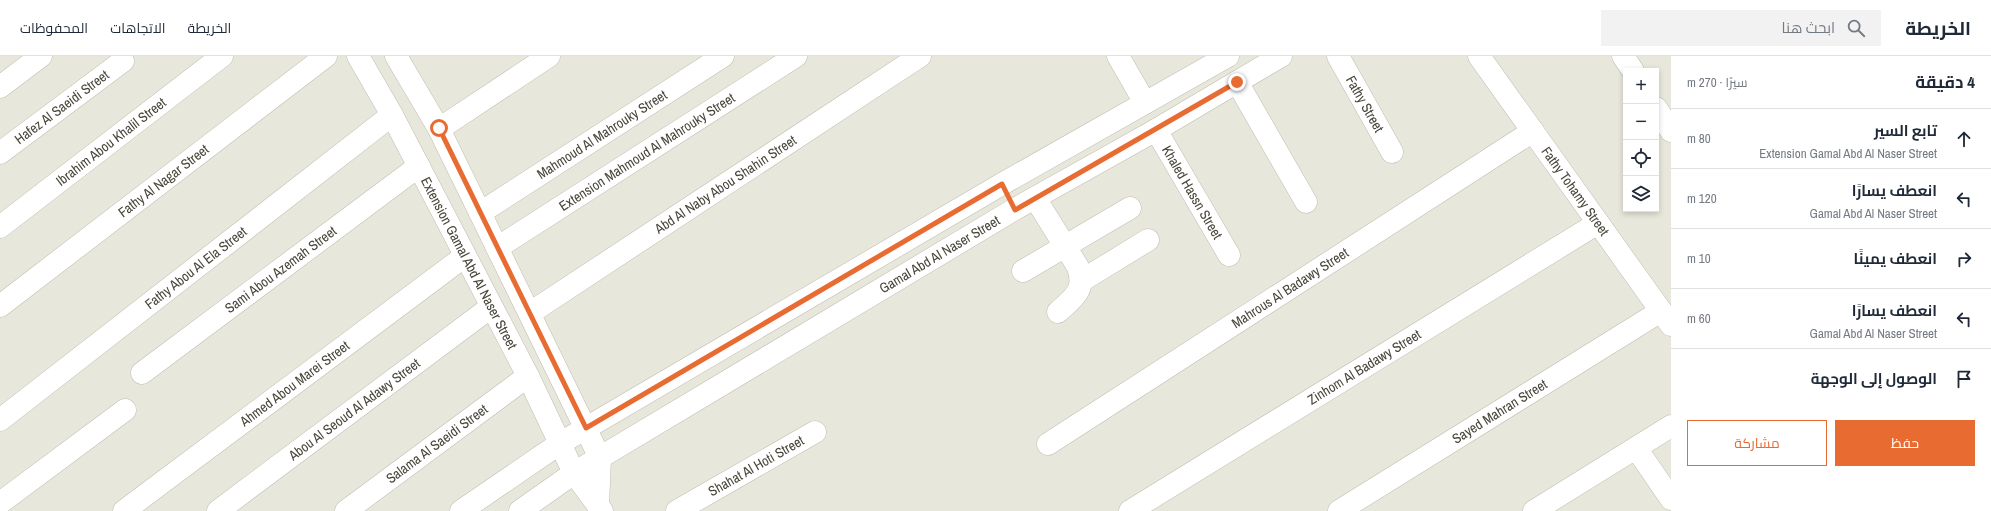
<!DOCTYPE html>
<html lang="ar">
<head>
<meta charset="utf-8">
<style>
  :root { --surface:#fff; --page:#f2f2f3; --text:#1f2937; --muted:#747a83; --line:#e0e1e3; --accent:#e86b31 }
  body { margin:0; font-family:"Archivo Narrow",Cairo,sans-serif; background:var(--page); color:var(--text); direction:rtl }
  .controls { position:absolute; right:12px; top:12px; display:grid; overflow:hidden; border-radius:0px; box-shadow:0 2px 6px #0003 }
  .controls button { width:36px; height:36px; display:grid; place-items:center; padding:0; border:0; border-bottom:1px solid var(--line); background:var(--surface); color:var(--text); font:20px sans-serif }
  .stop { position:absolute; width:12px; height:12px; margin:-9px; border:3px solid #e86b31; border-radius:50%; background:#fff }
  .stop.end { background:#e86b31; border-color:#fff; box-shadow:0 1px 4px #0008 }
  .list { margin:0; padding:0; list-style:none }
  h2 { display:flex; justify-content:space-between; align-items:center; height:52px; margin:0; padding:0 16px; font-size:17px }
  h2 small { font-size:13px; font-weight:400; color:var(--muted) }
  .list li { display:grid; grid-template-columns:26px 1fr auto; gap:12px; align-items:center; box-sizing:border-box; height:60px; padding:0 16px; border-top:1px solid var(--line) }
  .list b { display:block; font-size:15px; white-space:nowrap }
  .list p { margin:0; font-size:13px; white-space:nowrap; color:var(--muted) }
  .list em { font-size:13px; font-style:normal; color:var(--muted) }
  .actions { display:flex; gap:8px; padding:12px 16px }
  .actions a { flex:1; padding:9px 0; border:1px solid var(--accent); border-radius:0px; text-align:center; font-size:14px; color:var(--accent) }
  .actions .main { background:var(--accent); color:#fff }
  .icon { flex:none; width:22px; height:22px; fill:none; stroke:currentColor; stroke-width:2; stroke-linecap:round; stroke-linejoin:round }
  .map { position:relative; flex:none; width:1671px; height:455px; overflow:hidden; direction:ltr }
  header { display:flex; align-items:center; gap:24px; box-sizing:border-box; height:56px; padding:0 20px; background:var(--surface); border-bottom:1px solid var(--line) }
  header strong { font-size:19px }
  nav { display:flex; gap:22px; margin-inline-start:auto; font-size:14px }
  .search { width:280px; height:36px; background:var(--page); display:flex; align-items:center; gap:10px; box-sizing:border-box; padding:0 14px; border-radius:0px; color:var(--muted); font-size:15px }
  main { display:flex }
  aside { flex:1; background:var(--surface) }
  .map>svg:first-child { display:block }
  .residential { fill:#e8e7db; fill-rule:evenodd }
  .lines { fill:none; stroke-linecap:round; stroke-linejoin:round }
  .minor-casing { stroke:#c0bdb0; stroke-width:23 }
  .minor { stroke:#fff; stroke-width:22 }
  .route { stroke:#e86b31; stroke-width:5 }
  .labels { text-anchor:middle; stroke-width:4; stroke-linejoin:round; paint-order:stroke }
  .street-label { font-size:14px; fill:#49463b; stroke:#fff }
</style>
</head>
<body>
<header>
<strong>الخريطة</strong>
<div class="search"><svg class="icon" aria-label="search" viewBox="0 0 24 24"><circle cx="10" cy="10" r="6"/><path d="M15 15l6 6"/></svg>ابحث هنا</div>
<nav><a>الخريطة</a><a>الاتجاهات</a><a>المحفوظات</a></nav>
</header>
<main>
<aside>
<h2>4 دقيقة<small>سيرًا · 270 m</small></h2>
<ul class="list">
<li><svg class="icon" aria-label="ahead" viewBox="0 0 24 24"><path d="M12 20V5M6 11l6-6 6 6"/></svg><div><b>تابع السير</b><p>Extension Gamal Abd Al Naser Street</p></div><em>80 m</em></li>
<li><svg class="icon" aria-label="left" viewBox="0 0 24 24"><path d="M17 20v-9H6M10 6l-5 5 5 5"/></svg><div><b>انعطف يسارًا</b><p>Gamal Abd Al Naser Street</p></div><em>120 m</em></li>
<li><svg class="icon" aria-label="right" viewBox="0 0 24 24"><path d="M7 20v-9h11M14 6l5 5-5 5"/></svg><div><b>انعطف يمينًا</b></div><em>10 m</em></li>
<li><svg class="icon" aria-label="left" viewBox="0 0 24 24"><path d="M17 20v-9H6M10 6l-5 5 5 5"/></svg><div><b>انعطف يسارًا</b><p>Gamal Abd Al Naser Street</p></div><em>60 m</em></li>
<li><svg class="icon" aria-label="arrive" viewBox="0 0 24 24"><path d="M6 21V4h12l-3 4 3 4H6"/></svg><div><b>الوصول إلى الوجهة</b></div></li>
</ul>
<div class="actions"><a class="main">حفظ</a><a>مشاركة</a></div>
</aside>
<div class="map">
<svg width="1671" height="455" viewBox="0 0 1671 455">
  <rect width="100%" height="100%" fill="#f5f4ed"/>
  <path class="residential" d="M0 0H1671V455H0ZM1626 15H1656V153H1626Z"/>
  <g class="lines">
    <defs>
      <g id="minor">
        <path id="s1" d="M358 0 392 59 528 320 574 417 602 455"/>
        <polyline points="396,0 439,73 600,402 598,449"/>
        <polyline points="1118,0 1145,47"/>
        <path id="s2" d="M1338 0 1392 96"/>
        <path id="s3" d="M1479 0 1671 269"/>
        <polyline points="1623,0 1633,15"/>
        <polyline points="1237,26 1306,146"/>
        <polyline points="0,31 41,0"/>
        <polyline points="1656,52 1671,75"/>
        <polyline points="439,73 549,0"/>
        <path id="s4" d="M1156 74 1229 199"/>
        <path id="s5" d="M0 97 123 5"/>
        <path d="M1035 142 1078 211C1086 235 1074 241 1058 256"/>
        <path id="s6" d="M480 157 723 0"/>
        <path id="s7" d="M0 171 222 0"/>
        <path id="s8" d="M497 192 796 0"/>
        <polyline points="1023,215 1130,152"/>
        <polyline points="1081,225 1148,184"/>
        <path id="s9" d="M0 250 326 0"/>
        <path id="s10" d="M530 257 920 0"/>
        <path id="s11" d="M142 317 419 110"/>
        <path id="s12" d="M0 364 392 59"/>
        <path id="s13" d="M1048 388 1533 75"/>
        <polyline points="1636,392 1671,443"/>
        <polyline points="0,447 125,354"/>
        <path id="s14" d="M124 455 465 200"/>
        <path id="s15" d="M218 455 491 251"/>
        <path id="s16" d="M346 455 528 320"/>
        <polyline points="461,455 559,388 1002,128 1228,0"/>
        <path id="s17" d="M520 455 574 417 1015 153 1156 74 1281 0"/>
        <path id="s18" d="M677 455 815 376"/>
        <path id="s19" d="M1130 455 1598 167"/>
        <path id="s20" d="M1339 455 1661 255"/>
        <polyline points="1534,455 1671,370"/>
      </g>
    </defs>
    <use href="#minor" class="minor-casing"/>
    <use href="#minor" class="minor"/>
  </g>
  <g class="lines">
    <polyline class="route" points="439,72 586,372 1002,128 1015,154 1237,26"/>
  </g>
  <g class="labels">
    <g class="street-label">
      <text dy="5" stroke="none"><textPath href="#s2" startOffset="55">Fathy Street</textPath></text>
      <text dy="5" stroke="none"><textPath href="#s5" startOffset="77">Hafez Al Saeidi Street</textPath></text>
      <text dy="5" stroke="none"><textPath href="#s6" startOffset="145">Mahmoud Al Mahrouky Street</textPath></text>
      <text dy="5" stroke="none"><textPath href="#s7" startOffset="140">Ibrahim Abou Khalil Street</textPath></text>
      <text dy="5" stroke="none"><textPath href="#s8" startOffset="178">Extension Mahmoud Al Mahrouky Street</textPath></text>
      <text dy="5" stroke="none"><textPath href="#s9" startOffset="206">Fathy Al Nagar Street</textPath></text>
      <text dy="5" stroke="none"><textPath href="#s10" startOffset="234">Abd Al Naby Abou Shahin Street</textPath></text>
      <text dy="5" stroke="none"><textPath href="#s3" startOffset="166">Fathy Tohamy Street</textPath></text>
      <text dy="5" stroke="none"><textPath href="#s4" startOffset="72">Khaled Hassn Street</textPath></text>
      <text dy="5" stroke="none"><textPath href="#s17" startOffset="492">Gamal Abd Al Naser Street</textPath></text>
      <text dy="5" stroke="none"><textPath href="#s1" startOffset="235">Extension Gamal Abd Al Naser Street</textPath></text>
      <text dy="5" stroke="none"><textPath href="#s12" startOffset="248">Fathy Abou Al Ela Street</textPath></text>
      <text dy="5" stroke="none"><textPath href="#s11" startOffset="173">Sami Abou Azemah Street</textPath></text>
      <text dy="5" stroke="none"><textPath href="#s13" startOffset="288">Mahrous Al Badawy Street</textPath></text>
      <text dy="5" stroke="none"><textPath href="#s19" startOffset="275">Zinhom Al Badawy Street</textPath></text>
      <text dy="5" stroke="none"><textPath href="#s14" startOffset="213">Ahmed Abou Marei Street</textPath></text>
      <text dy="5" stroke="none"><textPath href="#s15" startOffset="170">Abou Al Seoud Al Adawy Street</textPath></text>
      <text dy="5" stroke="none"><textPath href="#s20" startOffset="189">Sayed Mahran Street</textPath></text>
      <text dy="5" stroke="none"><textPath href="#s16" startOffset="113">Salama Al Saeidi Street</textPath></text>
      <text dy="5" stroke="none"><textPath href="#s18" startOffset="91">Shahat Al Hoti Street</textPath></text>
    </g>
  </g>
</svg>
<div class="controls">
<button>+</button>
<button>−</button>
<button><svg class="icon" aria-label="locate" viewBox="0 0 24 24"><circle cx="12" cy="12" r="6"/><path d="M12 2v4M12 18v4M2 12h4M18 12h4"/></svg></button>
<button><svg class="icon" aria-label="layers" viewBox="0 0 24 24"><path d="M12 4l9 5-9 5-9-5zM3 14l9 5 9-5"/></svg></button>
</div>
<div class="stop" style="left:439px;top:72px"></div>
<div class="stop end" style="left:1237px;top:26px"></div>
</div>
</main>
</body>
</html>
